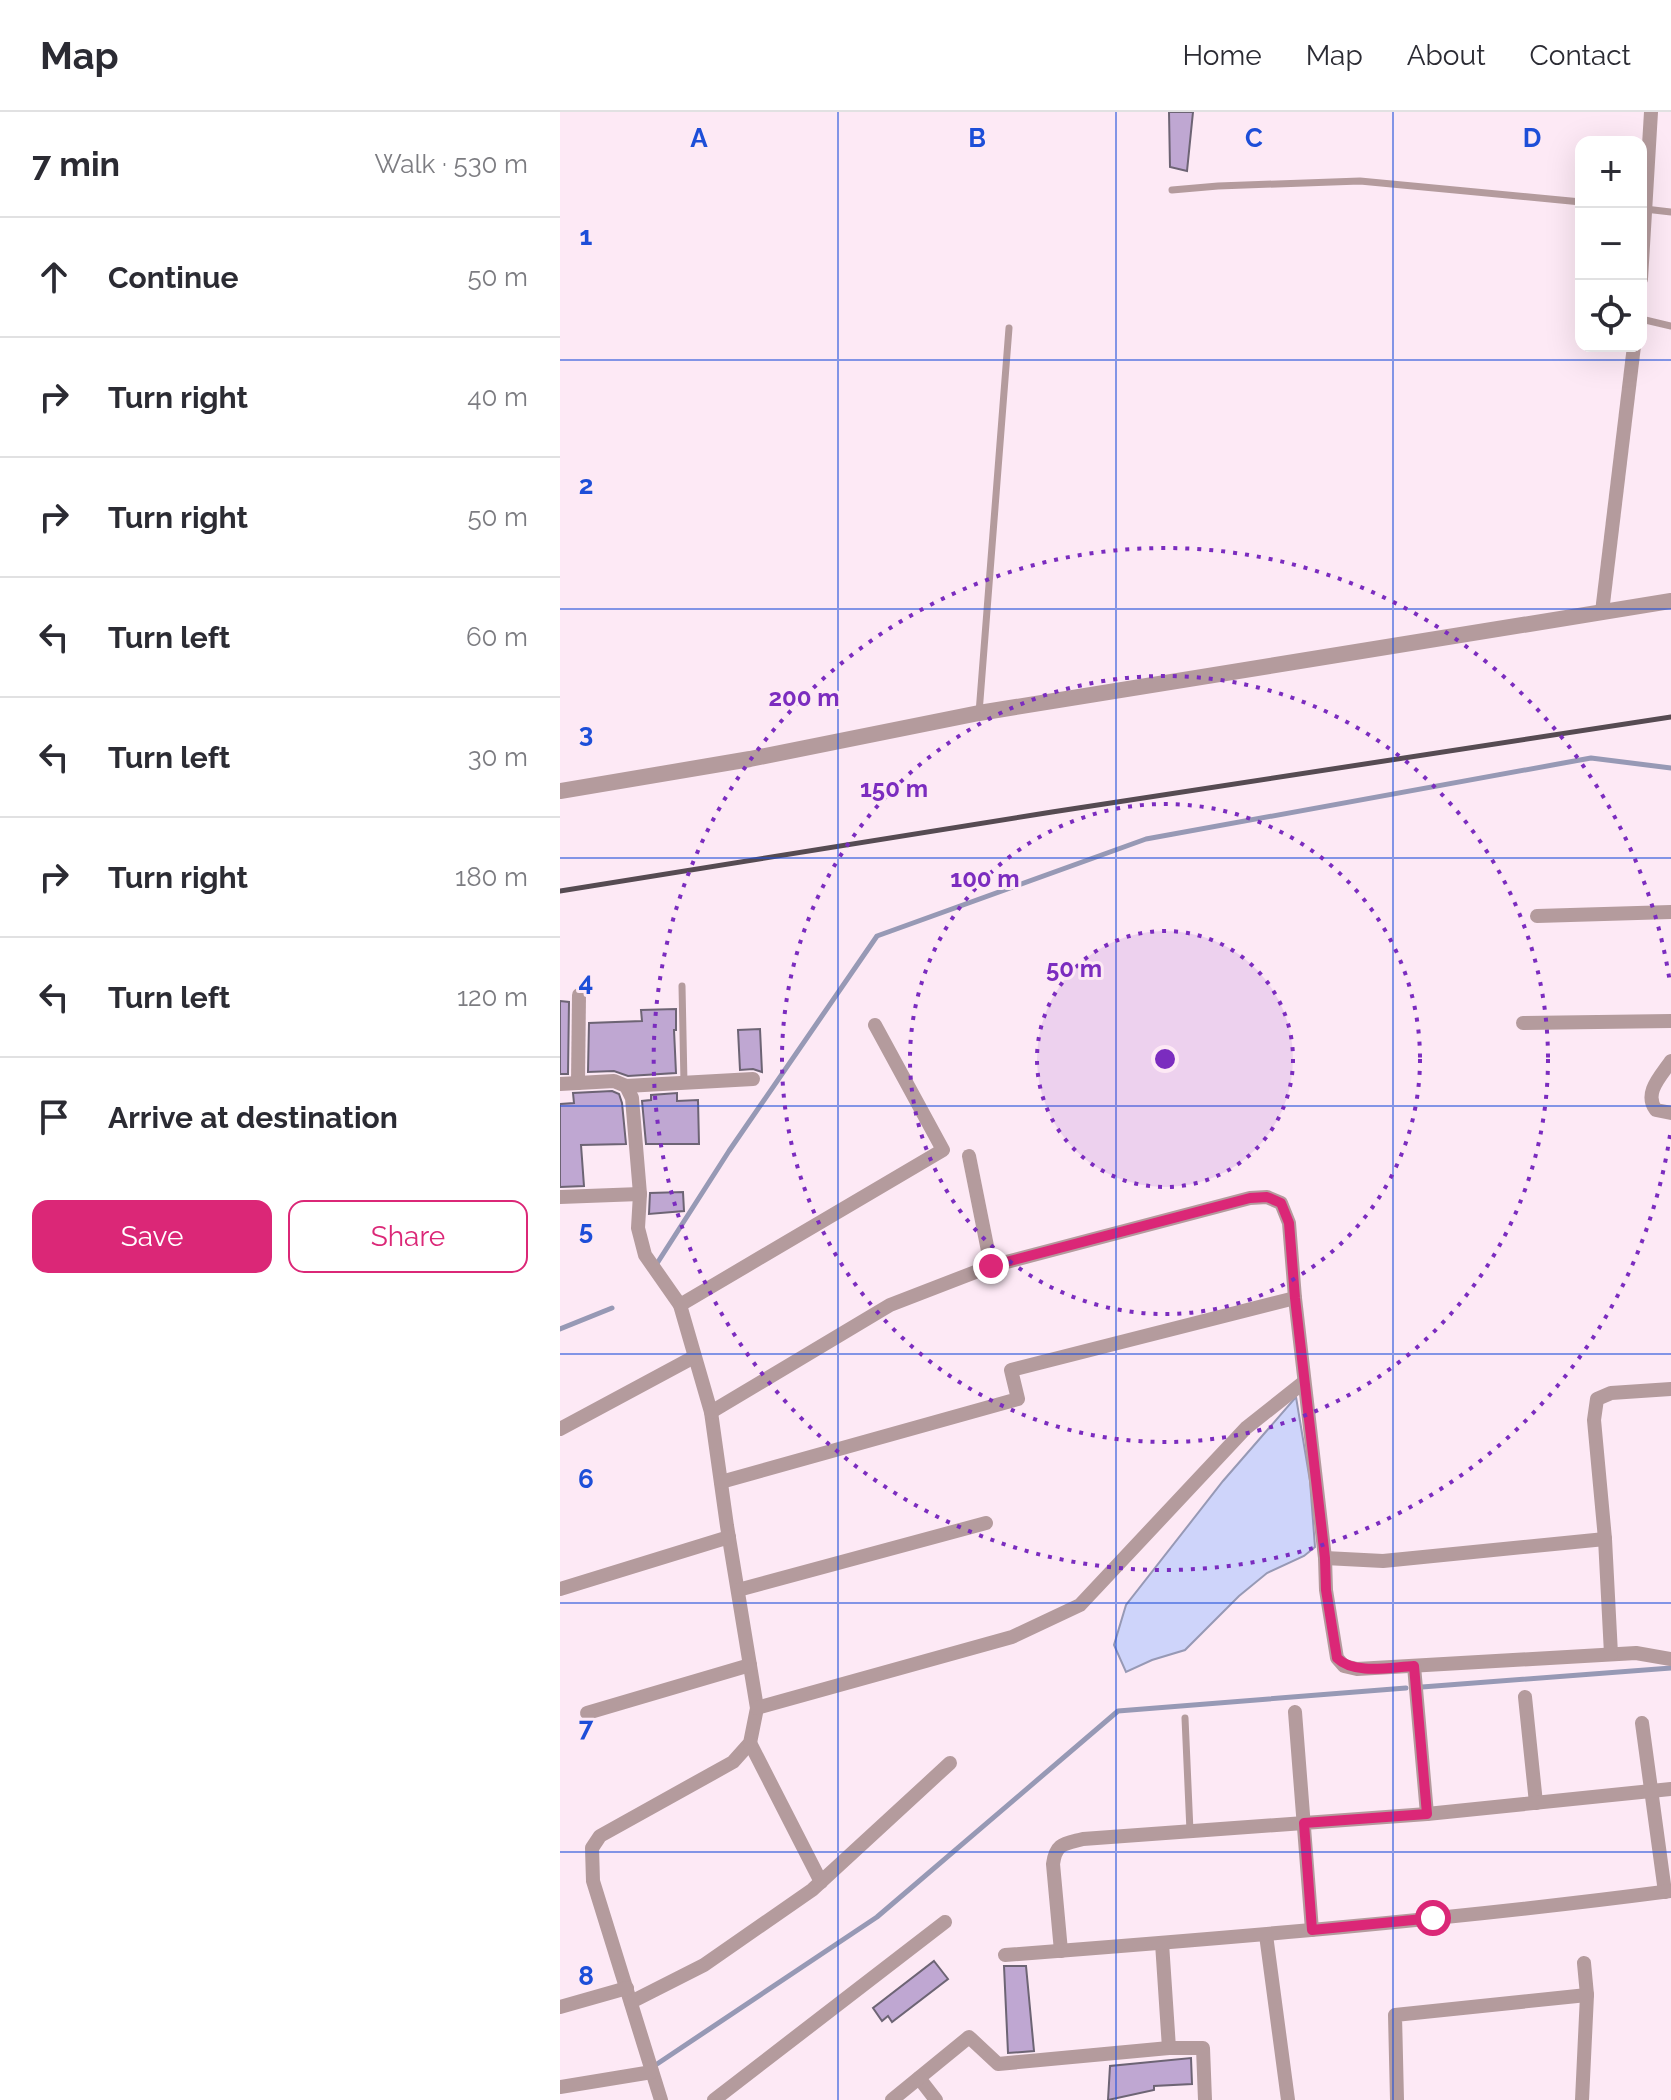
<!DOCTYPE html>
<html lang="en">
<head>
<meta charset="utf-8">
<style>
  :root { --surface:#fff; --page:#f2f2f3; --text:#2b2b33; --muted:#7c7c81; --line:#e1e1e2; --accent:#db2777 }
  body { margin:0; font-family:Raleway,sans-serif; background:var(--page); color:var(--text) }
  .controls { position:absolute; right:24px; top:24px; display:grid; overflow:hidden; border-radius:16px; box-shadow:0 8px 32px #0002 }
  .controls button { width:72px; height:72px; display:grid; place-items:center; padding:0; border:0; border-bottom:2px solid var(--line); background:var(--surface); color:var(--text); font:40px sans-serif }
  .stop { position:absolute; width:24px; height:24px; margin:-18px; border:6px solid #db2777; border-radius:50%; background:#fff }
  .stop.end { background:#db2777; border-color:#fff; box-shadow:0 2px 8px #0008 }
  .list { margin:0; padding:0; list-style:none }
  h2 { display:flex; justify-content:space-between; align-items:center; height:104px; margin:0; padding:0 32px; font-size:34px }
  h2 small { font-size:26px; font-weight:400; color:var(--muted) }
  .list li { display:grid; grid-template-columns:52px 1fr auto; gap:24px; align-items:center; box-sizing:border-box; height:120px; padding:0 32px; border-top:2px solid var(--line) }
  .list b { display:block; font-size:30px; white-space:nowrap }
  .list em { font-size:26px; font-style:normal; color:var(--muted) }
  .actions { display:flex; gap:16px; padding:24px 32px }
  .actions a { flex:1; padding:18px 0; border:2px solid var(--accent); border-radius:16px; text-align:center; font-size:28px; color:var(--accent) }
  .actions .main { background:var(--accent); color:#fff }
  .icon { flex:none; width:44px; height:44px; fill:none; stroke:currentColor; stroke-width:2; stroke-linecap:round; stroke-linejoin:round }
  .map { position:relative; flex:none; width:1111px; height:1988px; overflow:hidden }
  header { display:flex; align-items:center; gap:48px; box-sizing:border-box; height:112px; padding:0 40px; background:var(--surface); border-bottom:2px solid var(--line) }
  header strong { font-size:38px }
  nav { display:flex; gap:44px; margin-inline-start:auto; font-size:28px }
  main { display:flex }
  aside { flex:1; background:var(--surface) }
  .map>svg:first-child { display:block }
  .water { fill:#ced4fa; stroke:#9799b5; stroke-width:2 }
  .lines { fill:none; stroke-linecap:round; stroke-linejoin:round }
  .stream { stroke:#9799b5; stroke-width:5 }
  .building { fill:#bfa7d2; stroke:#6d6474; stroke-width:2 }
  .service { stroke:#b49b9d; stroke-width:7 }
  .minor { stroke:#b49b9d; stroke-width:14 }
  .tertiary { stroke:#b49b9d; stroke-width:16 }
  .rail { stroke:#564b52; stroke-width:5 }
  .route { stroke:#db2777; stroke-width:10 }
  .grid { fill:none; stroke:#1d4ed8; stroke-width:2; stroke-opacity:0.55 }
  .ring { fill:none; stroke:#7b2cbf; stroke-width:4; stroke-dasharray:4 8 }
  .grid-label { font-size:26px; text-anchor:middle; font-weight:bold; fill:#1d4ed8; stroke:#fde9f5; stroke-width:6; stroke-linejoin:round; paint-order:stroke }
  .centre { fill:#7b2cbf; stroke:#fde9f5; stroke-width:4 }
  .ring-label { font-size:24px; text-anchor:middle; font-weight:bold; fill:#7b2cbf; stroke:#fde9f5; stroke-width:6; stroke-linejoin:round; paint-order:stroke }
</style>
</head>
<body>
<header>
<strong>Map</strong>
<nav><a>Home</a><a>Map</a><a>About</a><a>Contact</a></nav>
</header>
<main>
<aside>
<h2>7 min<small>Walk · 530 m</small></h2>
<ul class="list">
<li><svg class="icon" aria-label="ahead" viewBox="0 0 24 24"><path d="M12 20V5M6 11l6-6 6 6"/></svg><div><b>Continue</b></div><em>50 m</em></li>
<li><svg class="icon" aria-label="right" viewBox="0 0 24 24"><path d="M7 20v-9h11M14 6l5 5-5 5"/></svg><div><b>Turn right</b></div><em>40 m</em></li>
<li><svg class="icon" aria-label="right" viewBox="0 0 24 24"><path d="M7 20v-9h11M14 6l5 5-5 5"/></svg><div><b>Turn right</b></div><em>50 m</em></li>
<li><svg class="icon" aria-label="left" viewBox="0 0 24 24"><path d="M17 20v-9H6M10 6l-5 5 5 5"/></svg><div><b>Turn left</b></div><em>60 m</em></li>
<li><svg class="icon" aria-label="left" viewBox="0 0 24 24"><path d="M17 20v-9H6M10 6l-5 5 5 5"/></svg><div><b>Turn left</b></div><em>30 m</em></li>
<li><svg class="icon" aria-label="right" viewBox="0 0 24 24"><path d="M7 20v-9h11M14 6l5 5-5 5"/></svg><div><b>Turn right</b></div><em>180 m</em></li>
<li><svg class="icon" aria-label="left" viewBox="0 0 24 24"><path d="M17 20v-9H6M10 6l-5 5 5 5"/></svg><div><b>Turn left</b></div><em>120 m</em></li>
<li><svg class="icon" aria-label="arrive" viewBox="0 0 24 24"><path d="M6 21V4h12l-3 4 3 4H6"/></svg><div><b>Arrive at destination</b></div></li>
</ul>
<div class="actions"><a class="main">Save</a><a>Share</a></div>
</aside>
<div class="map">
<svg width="1111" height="1988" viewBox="0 0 1111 1988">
  <rect width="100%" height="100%" fill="#fde9f5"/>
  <polygon class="water" points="736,1285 750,1369 755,1435 744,1444 707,1461 679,1484 625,1538 592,1548 566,1560 554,1533 566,1493 663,1369"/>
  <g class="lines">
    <g class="stream">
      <polyline points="96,1153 169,1039 317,824 586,727 1031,646 1111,656"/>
      <polyline points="0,1217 52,1196"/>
      <polyline points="862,1575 1111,1556"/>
      <polyline points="97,1952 317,1805 558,1599 846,1576"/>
    </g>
  </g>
  <g class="building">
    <polygon points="609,0 633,0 627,59 610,55"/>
    <polygon points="0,889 9,890 8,962 0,962"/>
    <polygon points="116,897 116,918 114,918 116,961 68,964 54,959 28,960 29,911 82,909 81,898"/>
    <polygon points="200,917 202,960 193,957 180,958 178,918"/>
    <polygon points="52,979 59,982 62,991 66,1032 21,1033 24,1074 0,1075 0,992 14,991 13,981"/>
    <polygon points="117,981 117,989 138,988 139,1032 86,1032 82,989 91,988 91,983"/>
    <polygon points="123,1080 124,1099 89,1102 90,1081"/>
    <polygon points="374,1849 388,1867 332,1910 328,1904 322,1909 313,1896"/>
    <polygon points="444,1854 466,1854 474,1939 448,1941"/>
    <polygon points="631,1946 632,1972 594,1974 594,1978 548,1988 550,1954"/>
  </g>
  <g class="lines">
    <g class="service">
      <polyline points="612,78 658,74 800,69 1021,90"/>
      <polyline points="1085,97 1111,100"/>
      <polyline points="1081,207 1111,214"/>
      <polyline points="419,601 449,216"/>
      <polyline points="122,874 124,971"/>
      <polyline points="625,1606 630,1719"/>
    </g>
    <g class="minor">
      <polyline points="1081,167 1091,0"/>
      <polyline points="1042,500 1074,234"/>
      <polyline points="977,804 1111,800"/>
      <polyline points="963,911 1111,909"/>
      <path d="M1111 949C1101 964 1083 981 1096 998L1111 1001"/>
      <polyline points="18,971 19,883"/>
      <polyline points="0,972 54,969 66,974 72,986 80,1082 78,1116 85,1143 120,1193 151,1300 167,1414 197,1596 190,1631 173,1650 40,1724 32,1736 33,1769 101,1988"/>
      <polyline points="66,974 193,967"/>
      <polyline points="409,1044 431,1154"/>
      <polyline points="0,1085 80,1082"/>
      <polyline points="120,1193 383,1038 315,913"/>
      <polyline points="151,1300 330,1193 431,1154 690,1086 707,1085 721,1091 729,1111 735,1186 765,1446 766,1478 777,1546 784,1554 797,1557 1076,1541 1111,1547"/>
      <polyline points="0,1317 134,1245"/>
      <polyline points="161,1370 458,1287 451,1258 735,1186"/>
      <polyline points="765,1446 823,1449 1045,1427"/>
      <polyline points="0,1477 169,1425"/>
      <polyline points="178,1478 426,1411"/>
      <polyline points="1051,1542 1045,1427 1034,1308 1037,1287 1051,1281 1111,1277"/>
      <polyline points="854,1554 867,1702"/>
      <polyline points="965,1585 976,1691"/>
      <polyline points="197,1596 452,1525 520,1493 686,1316 744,1270"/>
      <polyline points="735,1600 752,1818"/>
      <polyline points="27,1601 190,1553"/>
      <polyline points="1082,1611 1105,1780"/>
      <polyline points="190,1631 261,1770"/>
      <polyline points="706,1823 728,1988"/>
      <polyline points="602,1831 609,1936"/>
      <path d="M501 1839 493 1752C496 1731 504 1732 523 1727L867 1702 1111 1677"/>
      <path d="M445 1843C667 1826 890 1808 1111 1779"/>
      <polyline points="71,1890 144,1853 252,1778 390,1651"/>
      <polyline points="0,1895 67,1876"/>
      <polyline points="359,1966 376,1988"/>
      <polyline points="0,1975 92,1960"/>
      <polyline points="154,1988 385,1810"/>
      <polyline points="332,1988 409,1925 438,1952 609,1936 643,1936 645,1988"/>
      <polyline points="837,1988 835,1903 1027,1883"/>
      <polyline points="1022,1988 1027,1883 1024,1851"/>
    </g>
    <polyline class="tertiary" points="0,679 190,647 419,601 1111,489"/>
    <polyline class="rail" points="0,779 492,700 1111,605"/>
  </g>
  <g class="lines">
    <path class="route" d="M431 1154 690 1086 707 1085 721 1091 729 1111 735 1186 765 1446 766 1478 777 1546C794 1563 831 1555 854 1554L867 1702 744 1711 752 1818 873 1806"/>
  </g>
  <path class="grid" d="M278 0V1988M556 0V1988M833 0V1988M0 248H1111M0 497H1111M0 746H1111M0 994H1111M0 1242H1111M0 1491H1111M0 1740H1111"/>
  <circle cx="605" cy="947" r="128" fill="#7b2cbf" fill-opacity=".12"/>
  <g class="ring">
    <circle cx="605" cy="947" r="128"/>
    <circle cx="605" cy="947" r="255"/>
    <circle cx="605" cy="947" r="383"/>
    <path d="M1110 1023A511 511 0 1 1 1110 871"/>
  </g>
  <g class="grid-label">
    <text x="139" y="35">A</text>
    <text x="417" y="35">B</text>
    <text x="694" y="35">C</text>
    <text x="972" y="35">D</text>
    <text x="26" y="133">1</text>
    <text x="26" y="382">2</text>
    <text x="26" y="630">3</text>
    <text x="26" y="879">4</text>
    <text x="26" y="1127">5</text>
    <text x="26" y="1376">6</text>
    <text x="26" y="1624">7</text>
    <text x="26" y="1873">8</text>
  </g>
  <circle cx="605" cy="947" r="12" class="centre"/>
  <g class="ring-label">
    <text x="244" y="594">200 m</text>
    <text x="334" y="685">150 m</text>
    <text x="425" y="775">100 m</text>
    <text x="514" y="865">50 m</text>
  </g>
</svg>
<div class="controls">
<button>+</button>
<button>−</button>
<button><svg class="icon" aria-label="locate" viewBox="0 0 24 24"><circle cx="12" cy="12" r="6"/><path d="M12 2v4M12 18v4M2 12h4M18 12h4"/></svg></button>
</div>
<div class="stop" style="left:873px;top:1806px"></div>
<div class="stop end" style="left:431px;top:1154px"></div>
</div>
</main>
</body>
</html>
